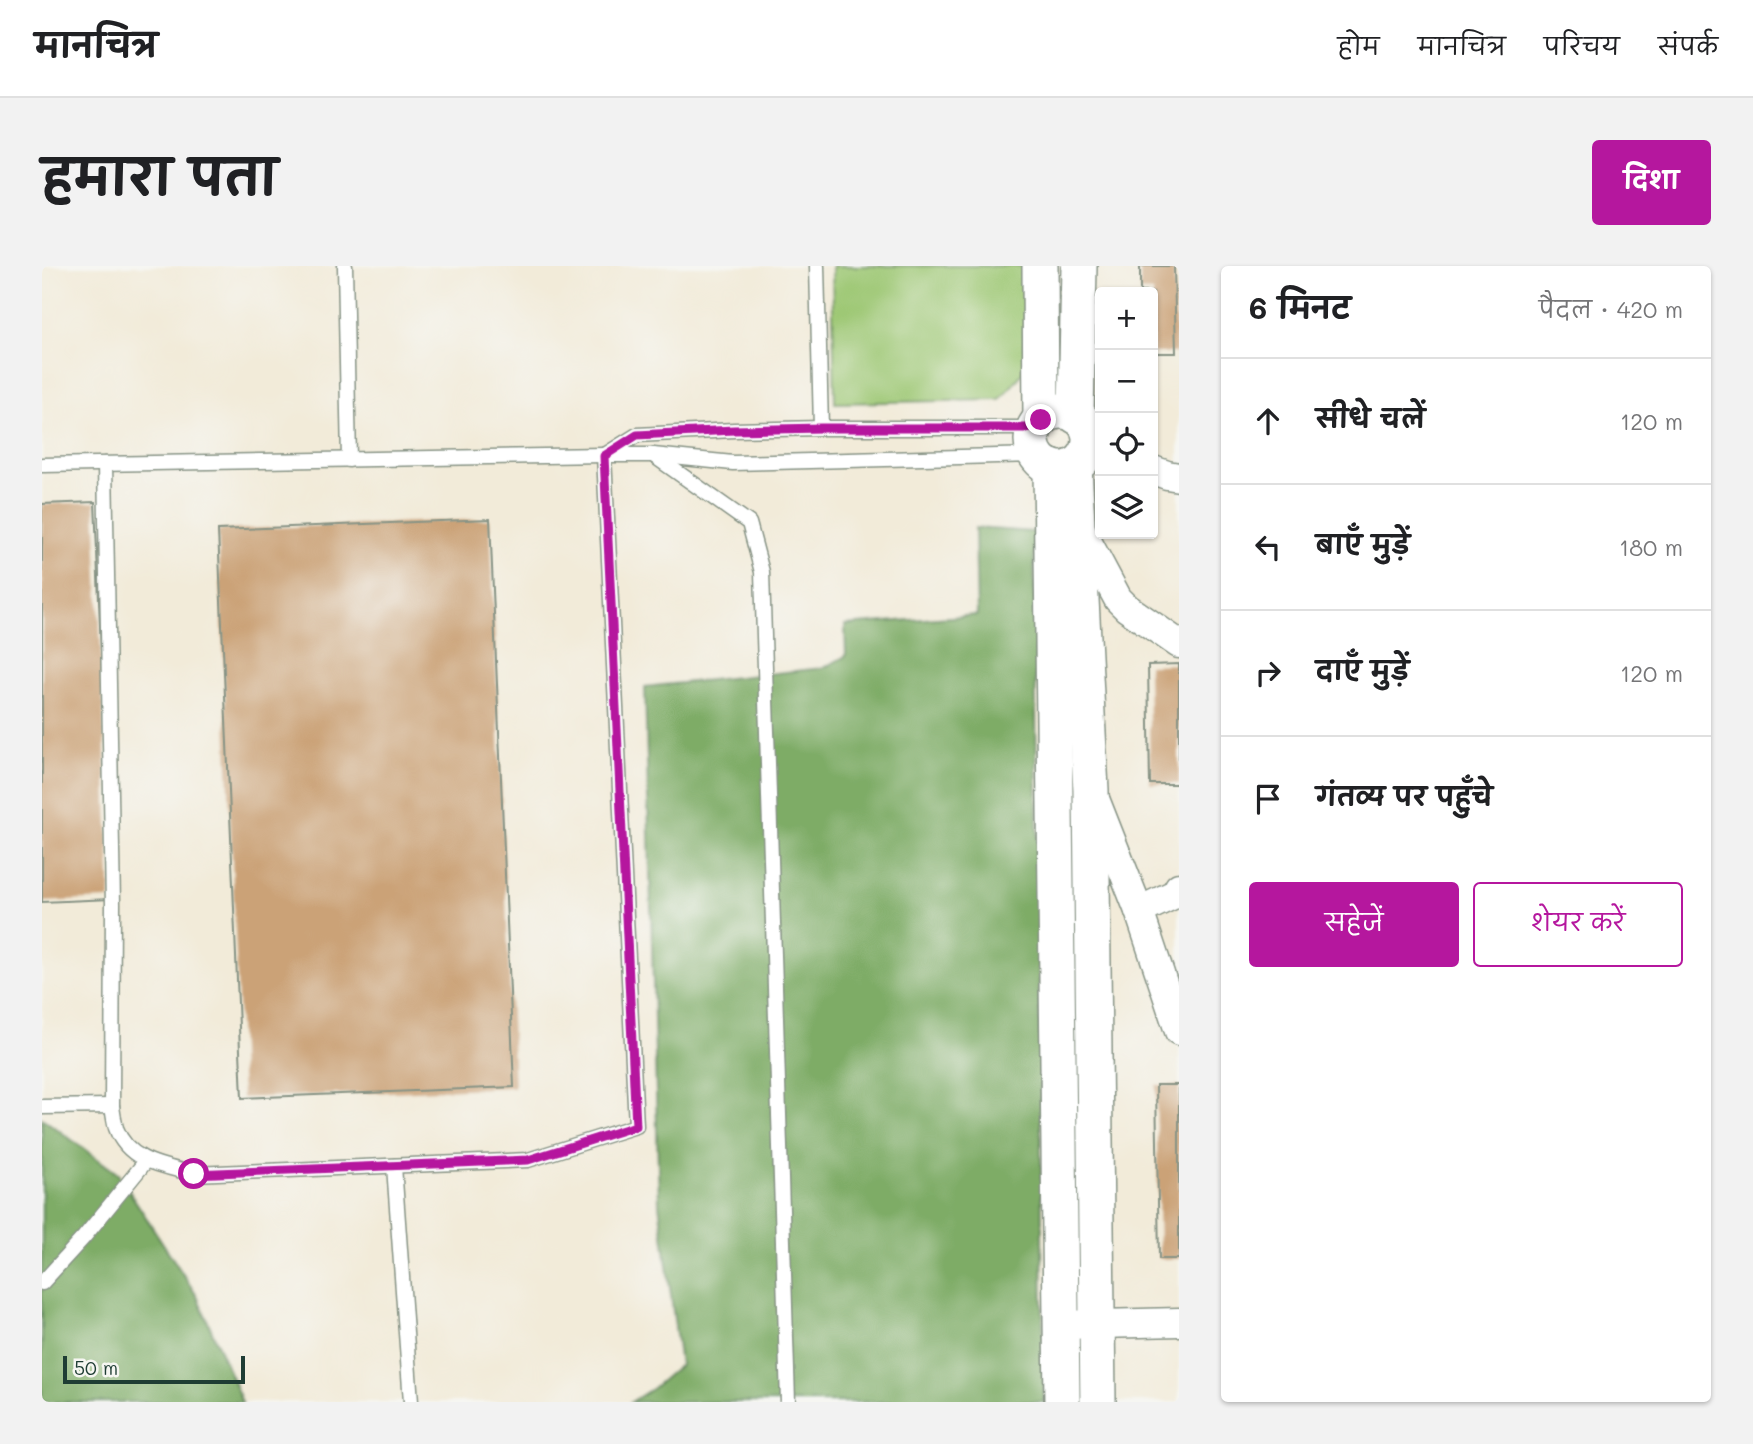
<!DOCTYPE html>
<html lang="hi">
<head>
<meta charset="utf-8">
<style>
  :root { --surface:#fff; --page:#f2f2f2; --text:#202124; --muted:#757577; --line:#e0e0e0; --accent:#b5179e }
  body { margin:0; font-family:Mali,"Playpen Sans Deva",sans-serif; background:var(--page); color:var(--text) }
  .controls { position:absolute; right:21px; top:21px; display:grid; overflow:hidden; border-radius:7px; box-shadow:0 2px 5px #0004 }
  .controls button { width:63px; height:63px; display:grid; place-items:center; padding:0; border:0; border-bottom:2px solid var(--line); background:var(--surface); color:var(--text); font:35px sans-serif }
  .scale { position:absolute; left:21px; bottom:18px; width:182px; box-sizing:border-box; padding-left:7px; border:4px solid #1f3d34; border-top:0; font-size:19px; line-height:24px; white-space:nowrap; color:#1f3d34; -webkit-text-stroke:5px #f6f6f2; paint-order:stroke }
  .stop { position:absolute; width:21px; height:21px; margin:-16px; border:5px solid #b5179e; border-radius:50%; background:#fff }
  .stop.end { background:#b5179e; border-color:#fff; box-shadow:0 2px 7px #0008 }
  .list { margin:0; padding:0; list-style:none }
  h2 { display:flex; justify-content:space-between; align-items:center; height:91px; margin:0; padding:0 28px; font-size:30px }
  h2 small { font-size:23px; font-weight:400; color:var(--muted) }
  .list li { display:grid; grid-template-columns:46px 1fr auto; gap:21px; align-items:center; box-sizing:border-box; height:126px; padding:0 28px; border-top:2px solid var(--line) }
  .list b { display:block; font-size:26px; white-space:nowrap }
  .list em { font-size:23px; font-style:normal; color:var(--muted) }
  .actions { display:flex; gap:14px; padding:21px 28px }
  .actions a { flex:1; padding:16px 0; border:2px solid var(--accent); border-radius:7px; text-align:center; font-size:24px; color:var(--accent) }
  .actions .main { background:var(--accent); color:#fff }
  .icon { flex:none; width:38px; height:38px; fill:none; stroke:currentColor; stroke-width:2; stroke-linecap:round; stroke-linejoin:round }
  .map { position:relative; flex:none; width:1137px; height:1136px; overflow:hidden; border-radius:7px }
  header { display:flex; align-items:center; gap:42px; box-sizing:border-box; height:98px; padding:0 35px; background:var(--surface); border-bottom:2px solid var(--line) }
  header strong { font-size:33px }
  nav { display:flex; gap:38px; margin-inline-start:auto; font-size:24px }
  .intro { display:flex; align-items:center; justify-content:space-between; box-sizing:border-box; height:168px; padding:0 42px }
  h1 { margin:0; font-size:49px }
  .button { padding:18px 32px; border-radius:7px; background:var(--accent); color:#fff; font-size:24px; font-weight:700 }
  main { display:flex; gap:42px; padding:0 42px }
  aside { flex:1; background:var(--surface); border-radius:7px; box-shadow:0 2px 5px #0004 }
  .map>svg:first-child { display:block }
  .green { fill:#9ec875; stroke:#5e8254; stroke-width:2 }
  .forest { fill:#7eac66; stroke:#4e744d; stroke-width:2 }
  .building { fill:#cba277 }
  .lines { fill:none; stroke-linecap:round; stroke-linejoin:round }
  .service-casing { stroke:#889486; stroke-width:17 }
  .minor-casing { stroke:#889486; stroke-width:31 }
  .tertiary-casing { stroke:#889486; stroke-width:38 }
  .service { stroke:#fff; stroke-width:14 }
  .minor { stroke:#fff; stroke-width:28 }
  .tertiary { stroke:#fff; stroke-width:35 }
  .route { stroke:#b5179e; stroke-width:9 }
</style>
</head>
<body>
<header>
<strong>मानचित्र</strong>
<nav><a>होम</a><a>मानचित्र</a><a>परिचय</a><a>संपर्क</a></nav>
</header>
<div class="intro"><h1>हमारा पता</h1><a class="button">दिशा</a></div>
<main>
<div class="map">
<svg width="1137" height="1136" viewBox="0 0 1137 1136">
  <rect width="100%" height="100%" fill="#f6f6f2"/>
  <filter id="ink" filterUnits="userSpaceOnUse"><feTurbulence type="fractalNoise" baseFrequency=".0143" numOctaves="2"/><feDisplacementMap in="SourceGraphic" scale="14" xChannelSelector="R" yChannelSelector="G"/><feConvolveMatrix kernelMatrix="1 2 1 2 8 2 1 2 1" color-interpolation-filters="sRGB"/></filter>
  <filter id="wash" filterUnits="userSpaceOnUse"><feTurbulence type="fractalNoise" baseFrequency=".00686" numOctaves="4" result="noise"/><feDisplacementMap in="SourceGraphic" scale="28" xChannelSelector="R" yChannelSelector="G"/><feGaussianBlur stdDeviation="1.57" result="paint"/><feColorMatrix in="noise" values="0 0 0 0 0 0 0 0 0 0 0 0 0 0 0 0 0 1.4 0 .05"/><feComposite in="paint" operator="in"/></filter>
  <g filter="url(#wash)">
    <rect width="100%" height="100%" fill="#f2ebd9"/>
    <polygon class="green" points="790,0 982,0 984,103 958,134 793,137"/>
    <g class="forest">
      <polygon points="933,262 992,266 1002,1136 589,1136 611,1122 638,1099 617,938 603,421 781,402 804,390 803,359 935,349"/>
      <polygon points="0,852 76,908 155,1030 200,1136 0,1136"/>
    </g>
    <g id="blocks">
      <g class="building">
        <polygon points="1098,0 1132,0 1134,87 1111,87 1111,26 1098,26"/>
        <polygon points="53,236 69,633 0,636 0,238"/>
        <polygon points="448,253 472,821 200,832 176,264"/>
        <polygon points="1137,398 1137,518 1108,518 1106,399"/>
        <polygon points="1114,819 1137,819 1137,993 1117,993"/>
      </g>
    </g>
  </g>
  <g filter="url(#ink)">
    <use href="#blocks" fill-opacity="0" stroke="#889486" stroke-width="2"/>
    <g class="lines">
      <defs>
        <g id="service">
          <polyline points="303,0 307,194"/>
          <polyline points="775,0 779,162"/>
          <polyline points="563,189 595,169 692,164 779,162 993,162"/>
          <polyline points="611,189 707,257 720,306 746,1136"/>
          <path d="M63 198 71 638 70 840C71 847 72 855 74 862 86 896 122 900 152 908L486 894 594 860 562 189"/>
          <polyline points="0,199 562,189 611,189 691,197 994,189"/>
          <polyline points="0,841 70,840"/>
          <polyline points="352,900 369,1136"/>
          <polyline points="0,1017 42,971 104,895"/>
        </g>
        <g id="minor">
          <polyline points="1047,183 1058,186"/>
          <polyline points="1111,204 1125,209 1137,211"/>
          <polyline points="1036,258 1076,333 1085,342 1137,378"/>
          <polyline points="1053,533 1097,645 1137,765"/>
          <polyline points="1097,645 1133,628 1137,621"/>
          <polyline points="1019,1059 1137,1056"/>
        </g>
        <g id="tertiary">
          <polyline points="998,0 999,154"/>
          <circle cx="1019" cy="174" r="29"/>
          <polyline points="1034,150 1037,0"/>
          <polyline points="1032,200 1049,524 1056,1136"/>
          <polyline points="1009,201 1020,1136"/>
        </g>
      </defs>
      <use href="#service" class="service-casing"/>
      <use href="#minor" class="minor-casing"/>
      <use href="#tertiary" class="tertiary-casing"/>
      <use href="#service" class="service"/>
      <use href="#minor" class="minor"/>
      <use href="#tertiary" class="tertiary"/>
    </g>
  </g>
  <g class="lines" filter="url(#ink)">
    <polyline class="route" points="152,908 486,894 594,860 562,190 595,169 692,164 779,162 993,162 999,154"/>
  </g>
</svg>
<div class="controls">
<button>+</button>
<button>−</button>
<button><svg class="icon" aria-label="locate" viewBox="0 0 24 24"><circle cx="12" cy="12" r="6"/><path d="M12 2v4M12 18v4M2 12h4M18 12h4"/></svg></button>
<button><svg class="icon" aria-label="layers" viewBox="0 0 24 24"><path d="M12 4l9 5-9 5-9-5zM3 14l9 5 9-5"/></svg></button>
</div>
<div class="scale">50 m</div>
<div class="stop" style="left:152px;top:908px"></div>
<div class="stop end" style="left:999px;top:154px"></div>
</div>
<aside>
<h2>6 मिनट<small>पैदल · 420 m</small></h2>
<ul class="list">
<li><svg class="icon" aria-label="ahead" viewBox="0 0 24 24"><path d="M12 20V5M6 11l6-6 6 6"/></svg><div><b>सीधे चलें</b></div><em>120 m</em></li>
<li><svg class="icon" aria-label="left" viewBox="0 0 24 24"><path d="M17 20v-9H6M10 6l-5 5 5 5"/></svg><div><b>बाएँ मुड़ें</b></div><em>180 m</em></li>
<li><svg class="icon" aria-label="right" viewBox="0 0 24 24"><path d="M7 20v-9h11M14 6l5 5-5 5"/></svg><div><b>दाएँ मुड़ें</b></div><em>120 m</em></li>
<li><svg class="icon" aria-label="arrive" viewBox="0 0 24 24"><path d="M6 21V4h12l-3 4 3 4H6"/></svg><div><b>गंतव्य पर पहुँचे</b></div></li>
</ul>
<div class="actions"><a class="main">सहेजें</a><a>शेयर करें</a></div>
</aside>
</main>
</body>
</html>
